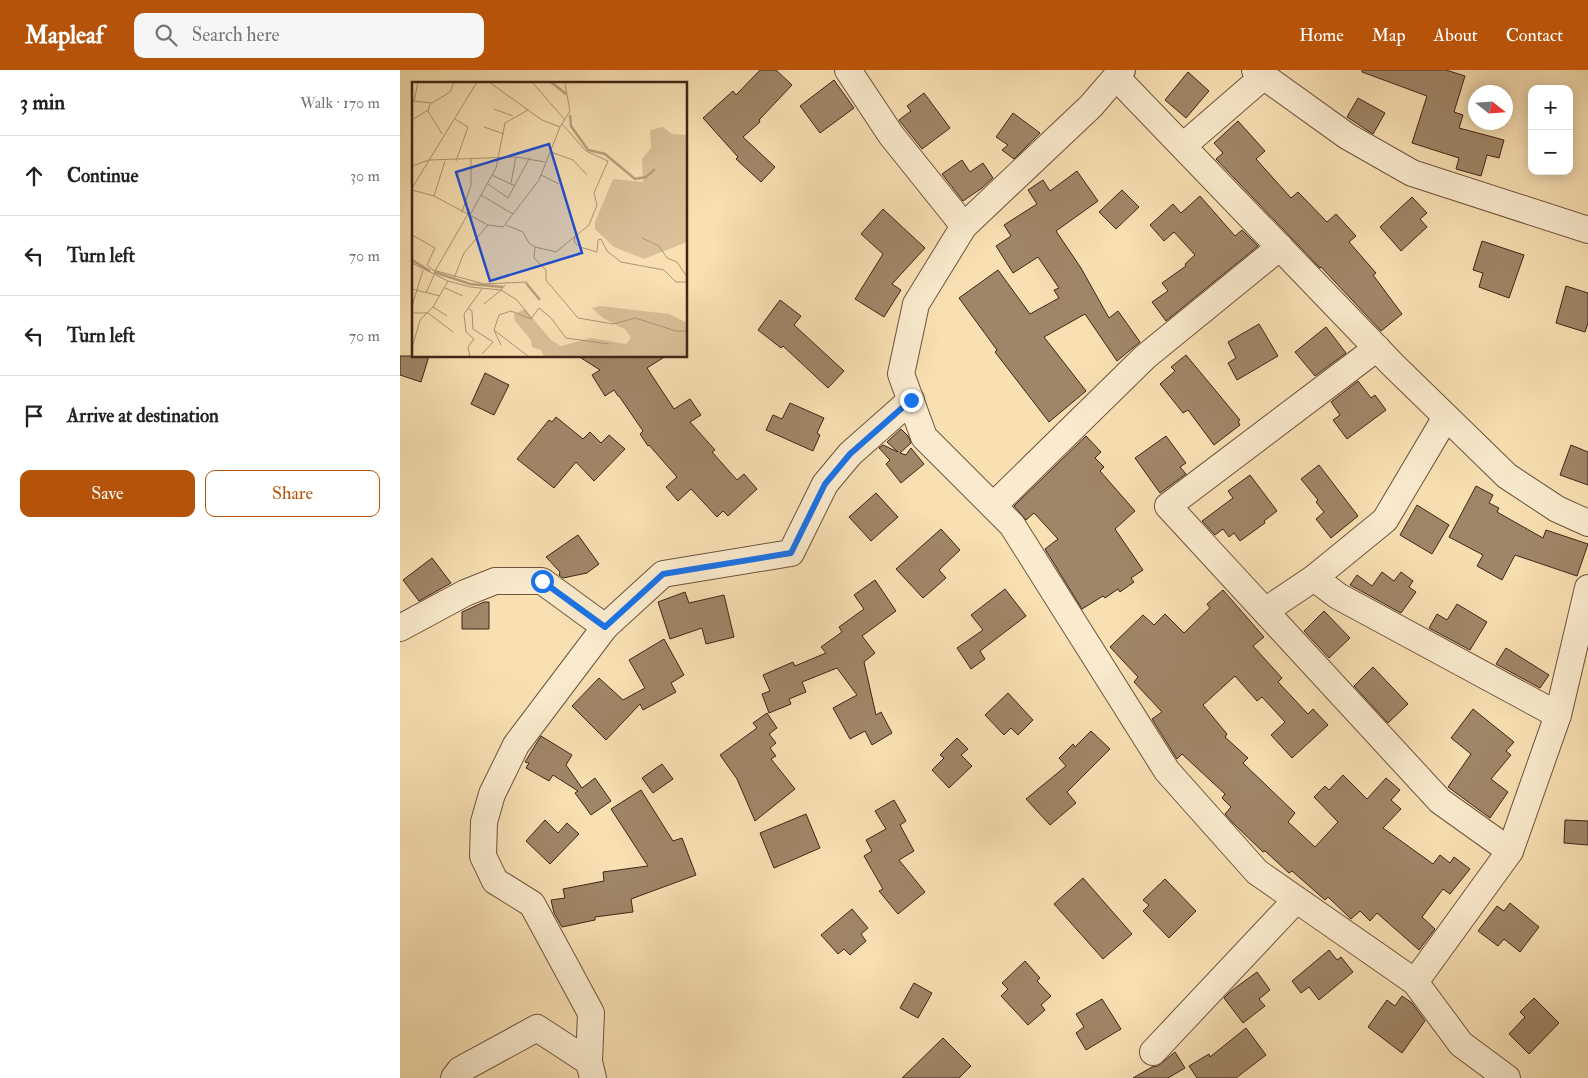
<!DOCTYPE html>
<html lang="en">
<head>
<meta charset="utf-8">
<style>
  :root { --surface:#fff; --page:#f6f6f6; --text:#222; --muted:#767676; --line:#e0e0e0; --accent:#b45309 }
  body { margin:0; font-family:"IM FELL Double Pica",serif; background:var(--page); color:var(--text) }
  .controls { position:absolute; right:15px; top:15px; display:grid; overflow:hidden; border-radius:10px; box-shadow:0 2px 12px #0003 }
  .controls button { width:45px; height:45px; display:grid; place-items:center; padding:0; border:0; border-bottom:1px solid var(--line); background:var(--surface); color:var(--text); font:25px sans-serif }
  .compass { position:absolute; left:1068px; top:15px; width:45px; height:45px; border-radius:50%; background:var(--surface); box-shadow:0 2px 12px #0003; rotate:107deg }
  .stop { position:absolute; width:15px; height:15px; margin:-11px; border:4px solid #1a73e8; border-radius:50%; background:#fff }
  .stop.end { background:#1a73e8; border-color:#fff; box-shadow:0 1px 5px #0008 }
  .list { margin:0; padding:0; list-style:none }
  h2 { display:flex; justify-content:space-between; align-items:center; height:65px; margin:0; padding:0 20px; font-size:21px }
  h2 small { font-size:16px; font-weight:400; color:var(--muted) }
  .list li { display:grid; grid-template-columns:32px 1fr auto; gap:15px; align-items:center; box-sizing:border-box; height:80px; padding:0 20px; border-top:1px solid var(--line) }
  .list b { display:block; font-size:19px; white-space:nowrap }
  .list em { font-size:16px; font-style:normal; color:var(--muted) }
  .actions { display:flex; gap:10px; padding:15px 20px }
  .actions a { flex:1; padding:11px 0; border:1px solid var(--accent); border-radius:10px; text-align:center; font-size:18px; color:var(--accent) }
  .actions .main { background:var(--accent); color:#fff }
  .icon { flex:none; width:28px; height:28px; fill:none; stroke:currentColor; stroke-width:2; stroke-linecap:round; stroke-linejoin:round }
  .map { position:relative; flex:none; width:1188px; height:1008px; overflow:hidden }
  header { display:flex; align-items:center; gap:30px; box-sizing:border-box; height:70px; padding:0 25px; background:var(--accent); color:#fff }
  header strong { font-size:24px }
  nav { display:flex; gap:28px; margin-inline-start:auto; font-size:18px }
  .search { width:350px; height:45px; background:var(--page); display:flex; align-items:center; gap:12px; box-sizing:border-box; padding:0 18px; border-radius:10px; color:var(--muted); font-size:19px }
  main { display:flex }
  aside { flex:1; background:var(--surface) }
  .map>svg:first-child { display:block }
  .building { fill:#a08668; stroke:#412416 }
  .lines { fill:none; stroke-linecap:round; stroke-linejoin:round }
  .minor-casing { stroke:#6f533d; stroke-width:28 }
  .minor { stroke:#faebce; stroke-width:26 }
  .route { stroke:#1a73e8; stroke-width:6 }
  .inset-river { fill:none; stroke:#baa07e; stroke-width:2.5 }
  .inset-road { fill:none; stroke:#af9574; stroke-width:1 }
  .view { fill:#1d4ed8; fill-opacity:0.15; stroke:#1d4ed8; stroke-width:2.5 }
  .inset-edge { fill:none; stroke:#412416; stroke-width:2.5 }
</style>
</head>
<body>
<header>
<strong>Mapleaf</strong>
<div class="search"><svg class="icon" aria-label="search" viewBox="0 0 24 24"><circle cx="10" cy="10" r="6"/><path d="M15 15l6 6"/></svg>Search here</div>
<nav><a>Home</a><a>Map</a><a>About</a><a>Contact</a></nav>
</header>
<main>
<aside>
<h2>3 min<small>Walk · 170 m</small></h2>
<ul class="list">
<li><svg class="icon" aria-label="ahead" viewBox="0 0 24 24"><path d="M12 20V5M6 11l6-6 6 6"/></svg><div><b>Continue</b></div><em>30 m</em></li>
<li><svg class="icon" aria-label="left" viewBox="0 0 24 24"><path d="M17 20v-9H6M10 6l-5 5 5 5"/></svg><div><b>Turn left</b></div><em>70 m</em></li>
<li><svg class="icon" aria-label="left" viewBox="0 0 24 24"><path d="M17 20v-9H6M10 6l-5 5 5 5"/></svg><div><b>Turn left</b></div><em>70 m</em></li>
<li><svg class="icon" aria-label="arrive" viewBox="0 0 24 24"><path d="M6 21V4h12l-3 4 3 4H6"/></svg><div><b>Arrive at destination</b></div></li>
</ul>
<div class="actions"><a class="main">Save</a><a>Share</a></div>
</aside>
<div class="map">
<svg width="1188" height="1008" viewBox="0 0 1188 1008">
  <rect width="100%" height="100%" fill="#f8e0b3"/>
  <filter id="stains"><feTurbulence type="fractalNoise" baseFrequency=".004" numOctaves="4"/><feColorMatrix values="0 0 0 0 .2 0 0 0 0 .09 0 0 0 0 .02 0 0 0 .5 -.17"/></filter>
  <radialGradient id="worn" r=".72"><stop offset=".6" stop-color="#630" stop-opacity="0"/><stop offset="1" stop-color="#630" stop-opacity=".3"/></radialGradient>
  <g class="building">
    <polygon points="360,0 376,0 392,15 359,50 360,52 343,67 375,97 361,112 336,89 338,87 303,48 333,21 336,25"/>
    <polygon points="962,0 1046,0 1065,6 1054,42 1063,45 1059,58 1104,70 1099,88 1087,85 1081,106 1056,99 1059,88 1012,73 1027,26 962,2"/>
    <polygon points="788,2 809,21 786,48 765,30"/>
    <polygon points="434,10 454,38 420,63 400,36"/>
    <polygon points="524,23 550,58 522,79 499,50 511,41 507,36"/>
    <polygon points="958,28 985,43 973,64 947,47"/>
    <polygon points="613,43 640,63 614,89 602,80 608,75 596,67"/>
    <polygon points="838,51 865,81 856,89 891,128 898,122 927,152 936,144 956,166 949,172 976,203 973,205 1002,244 981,261 921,197 920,198 816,89 823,83 814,73"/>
    <polygon points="562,90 570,102 583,93 593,108 582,118 563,131 542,104"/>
    <polygon points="677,101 698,131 656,161 681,198 709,248 718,241 740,272 717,291 685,244 644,267 686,321 649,352 595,282 597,280 559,228 598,200 630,244 659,228 654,220 659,218 638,187 613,203 596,176 611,166 604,155 637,134 628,120 643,110 650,121"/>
    <polygon points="722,120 739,137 716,159 699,142"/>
    <polygon points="800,126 835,166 842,160 858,176 766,251 752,232 768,221 762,213 786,196 785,194 795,185 774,162 764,171 750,155 773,134 781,143"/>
    <polygon points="1012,127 1027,143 1020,149 1027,157 1001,181 980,157"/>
    <polygon points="483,139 525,178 492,214 501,220 484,247 455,229 483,184 461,164"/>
    <polygon points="1082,171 1124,185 1109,228 1079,217 1083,203 1073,200"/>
    <polygon points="1166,216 1188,223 1188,253 1185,262 1156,253"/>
    <polygon points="380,230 401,246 394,255 444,301 428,318 383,276 381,278 358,260"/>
    <polygon points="859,254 878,286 837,310 828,293 836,288 828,272"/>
    <polygon points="926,257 946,283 915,306 895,282"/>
    <polygon points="786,285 840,350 838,351 840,355 814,375 788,340 783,343 760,314 775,301 771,297"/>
    <polygon points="0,286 29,286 21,312 0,305"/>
    <polygon points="178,286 266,286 247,298 274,339 290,329 301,345 290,352 315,380 312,382 337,410 344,404 357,419 328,446 323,441 317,447 291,419 278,431 266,417 277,407 249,375 248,376 240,364 243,361 219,326 218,326 214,320 205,326 192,305 200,300"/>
    <polygon points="85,303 109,315 94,345 71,334"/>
    <polygon points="958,311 971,328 975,325 986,340 947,369 933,350 940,345 931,332"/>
    <polygon points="390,333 424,348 417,363 420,365 413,381 366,360 373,345 382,349"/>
    <polygon points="156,347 183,369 190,362 201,373 209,365 225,379 194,411 176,392 154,418 117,389 149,350 152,352"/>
    <polygon points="501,359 508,366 511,373 500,383 506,385 511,378 524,394 501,413 486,394 490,390 479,378 483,375 498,382 487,372"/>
    <polygon points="686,366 701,382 695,388 704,397 700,401 735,441 715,459 743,500 731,508 734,512 720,522 718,519 705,528 703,526 682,539 645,479 658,469 634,443 626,450 614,436"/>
    <polygon points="766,366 786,393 780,397 786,404 760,423 735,388"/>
    <polygon points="1171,375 1188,382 1188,415 1160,405"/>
    <polygon points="919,395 958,446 931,468 916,449 924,442 916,432 918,430 901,409"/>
    <polygon points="850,405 877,441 864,451 865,453 840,471 834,463 829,467 823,459 815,465 802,451 833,428 828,421"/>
    <polygon points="1076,416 1093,425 1089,433 1099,438 1097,442 1143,468 1146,460 1188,474 1177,506 1115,485 1102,510 1077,496 1083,485 1049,467"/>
    <polygon points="476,423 498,447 471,471 449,447"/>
    <polygon points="1017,435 1049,455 1032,484 1000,465"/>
    <polygon points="541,459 560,480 539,500 546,508 523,528 496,499"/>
    <polygon points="178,465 199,494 187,503 163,508 159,505 160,502 146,487"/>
    <polygon points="32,488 51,513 19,531 3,510"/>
    <polygon points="982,502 994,511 1001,502 1013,511 1009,517 1016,522 1001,543 950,515 957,505 972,516"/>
    <polygon points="475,510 496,541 462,566 475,583 464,592 476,645 481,642 492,663 472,675 465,661 450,669 433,638 457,625 437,598 402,612 406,622 389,629 391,634 369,643 362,624 370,621 363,605 393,592 395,596 426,583 421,577 442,562 439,557 464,539 454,525"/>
    <polygon points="605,519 626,546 580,581 585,589 571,599 557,578 583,560 571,545"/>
    <polygon points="823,520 864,567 853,576 882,608 878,612 908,644 913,639 928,655 892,688 871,665 885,652 862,627 857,631 835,606 803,635 827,664 825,667 848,688 843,693 895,743 888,752 915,777 938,752 914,727 925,716 929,720 943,705 967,729 986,708 1000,720 991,730 1001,739 983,758 1033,794 1040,785 1050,793 1054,787 1070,799 1050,824 1043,819 1022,847 1035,859 1019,880 977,843 970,851 960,841 951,849 928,827 925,830 892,801 889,803 865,781 863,782 833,753 825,744 831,737 822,728 825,724 782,684 777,689 752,649 762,642 734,612 738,607 710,577 743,545 754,555 765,544 784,563 810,538 807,534"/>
    <polygon points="285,522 289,533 324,525 334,567 306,574 302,558 270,569 258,532"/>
    <polygon points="84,532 89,532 89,559 62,559 62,542"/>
    <polygon points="1057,534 1087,552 1070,580 1029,558 1037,544 1047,550"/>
    <polygon points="924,541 950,568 929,588 904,561"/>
    <polygon points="264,569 284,605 271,613 276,622 243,640 240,634 206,670 172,636 199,608 223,630 245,618 229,590"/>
    <polygon points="1106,578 1149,605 1140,618 1096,594"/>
    <polygon points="973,597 1008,634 988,653 954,616"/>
    <polygon points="608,623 633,650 618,665 611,658 604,665 585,645"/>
    <polygon points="1073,639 1114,672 1106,681 1111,685 1091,709 1108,722 1090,748 1048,717 1071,684 1051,668"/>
    <polygon points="367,643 377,658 369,664 376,673 370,678 376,686 371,689 395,719 355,751 337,709 320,685 357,658 353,653"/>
    <polygon points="691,661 710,679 667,722 676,733 650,755 626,729 666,696 659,688 673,674 675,677"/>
    <polygon points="141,666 172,685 166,695 182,718 195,708 211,731 191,745 175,723 178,721 153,705 149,711 126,698 129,693 125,692"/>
    <polygon points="557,668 568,679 561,685 572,696 549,718 532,700 544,688 540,685"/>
    <polygon points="262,694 273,709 253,723 242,708"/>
    <polygon points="241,720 273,771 282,768 296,805 231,829 233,842 195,847 195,850 162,857 154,843 151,830 165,828 163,819 204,811 203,802 248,796 211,739"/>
    <polygon points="494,730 506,751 500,755 514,781 499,790 525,822 498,844 479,821 483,819 464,786 472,781 466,770 486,759 475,741"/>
    <polygon points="406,744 420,778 374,798 360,763"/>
    <polygon points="145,750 158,763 167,753 179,764 150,794 126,771"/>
    <polygon points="1165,750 1188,751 1188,775 1164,773"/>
    <polygon points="683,808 732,864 703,889 654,834"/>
    <polygon points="765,809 796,841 769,868 743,841 749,835 743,830"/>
    <polygon points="1110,833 1139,857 1120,882 1104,869 1098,876 1078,861 1097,836 1104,841"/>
    <polygon points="452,839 468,858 461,864 466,871 450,885 444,879 438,884 421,865"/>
    <polygon points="929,880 937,890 941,887 953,902 919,930 909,917 901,923 892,911"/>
    <polygon points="625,891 640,908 637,911 651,926 641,935 645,940 628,955 601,926 608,919 602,913"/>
    <polygon points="857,902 870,920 859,929 865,936 843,953 824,928 831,921"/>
    <polygon points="514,913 532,923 518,948 500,938"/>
    <polygon points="1002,926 1012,933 1025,951 1002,983 968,957 987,930 995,936"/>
    <polygon points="1134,928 1159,953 1129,984 1109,964 1125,947 1120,942"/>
    <polygon points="702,929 721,959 686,980 676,963 684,957 676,944"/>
    <polygon points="846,958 866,985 836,1008 797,1008 789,996 809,984 810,987"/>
    <polygon points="543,968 571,996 559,1008 502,1008"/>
    <polygon points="775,982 785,998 768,1008 733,1008 752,997 758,996"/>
  </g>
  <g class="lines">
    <defs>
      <g id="minor">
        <polyline points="448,0 491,65 564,156"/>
        <polyline points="722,0 691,36 564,156 516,234 501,304 524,367 612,455 767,701 857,802 1015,912 1061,974 1107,1008"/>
        <polyline points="855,0 947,66 1012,103 1188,160"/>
        <polyline points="716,7 993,295 1107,406 1157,439 1188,453"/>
        <polyline points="783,76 864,6"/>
        <polyline points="977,278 768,436 1040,731 1110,781"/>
        <polyline points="593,436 745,287 880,177"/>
        <polyline points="914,508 938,526 1158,645"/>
        <polyline points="865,541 914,508 985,450 1046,347"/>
        <polyline points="0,558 65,523 95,511 142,511 205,557"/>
        <polyline points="1015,912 1110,781 1158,645 1188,518"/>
        <polyline points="753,982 896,830"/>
        <polyline points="54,1008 60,1000 137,958 189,992"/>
        <polyline points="193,1008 189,992 191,943 132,834 95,811 83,786 84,752 92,724 116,675 205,557 263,504 391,483 425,414 450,384 511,330"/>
      </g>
    </defs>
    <use href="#minor" class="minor-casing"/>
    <use href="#minor" class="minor"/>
  </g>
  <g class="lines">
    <polyline class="route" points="142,511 205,557 263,504 391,483 425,414 450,384 511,330"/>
  </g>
  <g transform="translate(12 12)">
    <rect width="275" height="275" fill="#f8e0b3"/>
    <path d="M251 45 260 52 275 53V160L232 177 202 165 183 147V140L201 97 231 100 230 77 239 66 238 48ZM188 224 257 232 275 241V275H132L129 268 120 265 119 258 103 239 102 232 113 227 139 258 149 264 179 256 214 262 219 256 214 248 191 236 180 226Z" fill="#d9c098"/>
    <path class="inset-river" d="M139 0 154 12M158 33 159 44 176 68 193 72 223 97 234 95 243 87M0 178 18 189M22 190 58 202 91 205M114 201 128 218"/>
    <path class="inset-road" d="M77 0 130 38 148 45M120 0 153 38M0 19 20 21 38 10 42 0M2 19 6 0M18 22 16 29 30 52M82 27 101 34M43 37 56 45 44 79M0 38 16 28M72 45 92 52M139 70 161 78 175 93M0 84 17 78 104 75 133 80M80 93 103 104M129 93 147 102M99 101 104 75M76 102 96 116 118 75M0 106 65 0M0 108 22 114 76 143 91 145 127 98 148 45 158 29 153 2M69 113 101 132M22 114 33 79M50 130 59 103V77M58 133 84 86 93 41 116 28M94 143 111 150 117 161 123 165 144 170 177 143 185 123 182 111 196 79 174 69 150 42M0 153 23 166 15 183 21 188 72 202 115 200M163 154 162 160 168 165 185 170 186 158 189 157 195 169 209 180 252 188 264 200H275M230 156 247 164 255 176 265 180 275 195M123 165 122 176 134 188V198L166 236 201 242 223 236 264 249H275M0 181 36 199 58 205 89 208 93 203M23 189 56 132M42 196 52 171 76 143M33 206 51 214M0 207 28 214M14 211 22 193M72 222 89 208 105 218 119 236M0 224 11 188M21 225 35 234M56 226 60 229 61 247 81 260 70 272M0 231H16L41 250M82 248 117 275M89 263 82 248 87 233 99 229 119 237 127 226 139 236 154 256 197 262M0 266 8 238 21 225 36 199M58 275 56 265 62 257 54 250 52 232 70 207"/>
    <path class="view" d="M137 62 170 171 78 199 44 90Z"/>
    <rect width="275" height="275" class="inset-edge"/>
  </g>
  <rect width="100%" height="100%" filter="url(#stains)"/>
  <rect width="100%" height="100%" fill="url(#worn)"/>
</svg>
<div class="controls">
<button>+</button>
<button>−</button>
</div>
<svg class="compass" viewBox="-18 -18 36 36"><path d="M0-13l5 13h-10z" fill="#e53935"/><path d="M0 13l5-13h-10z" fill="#767676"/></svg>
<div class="stop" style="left:142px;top:511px"></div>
<div class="stop end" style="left:511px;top:330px"></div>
</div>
</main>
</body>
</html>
